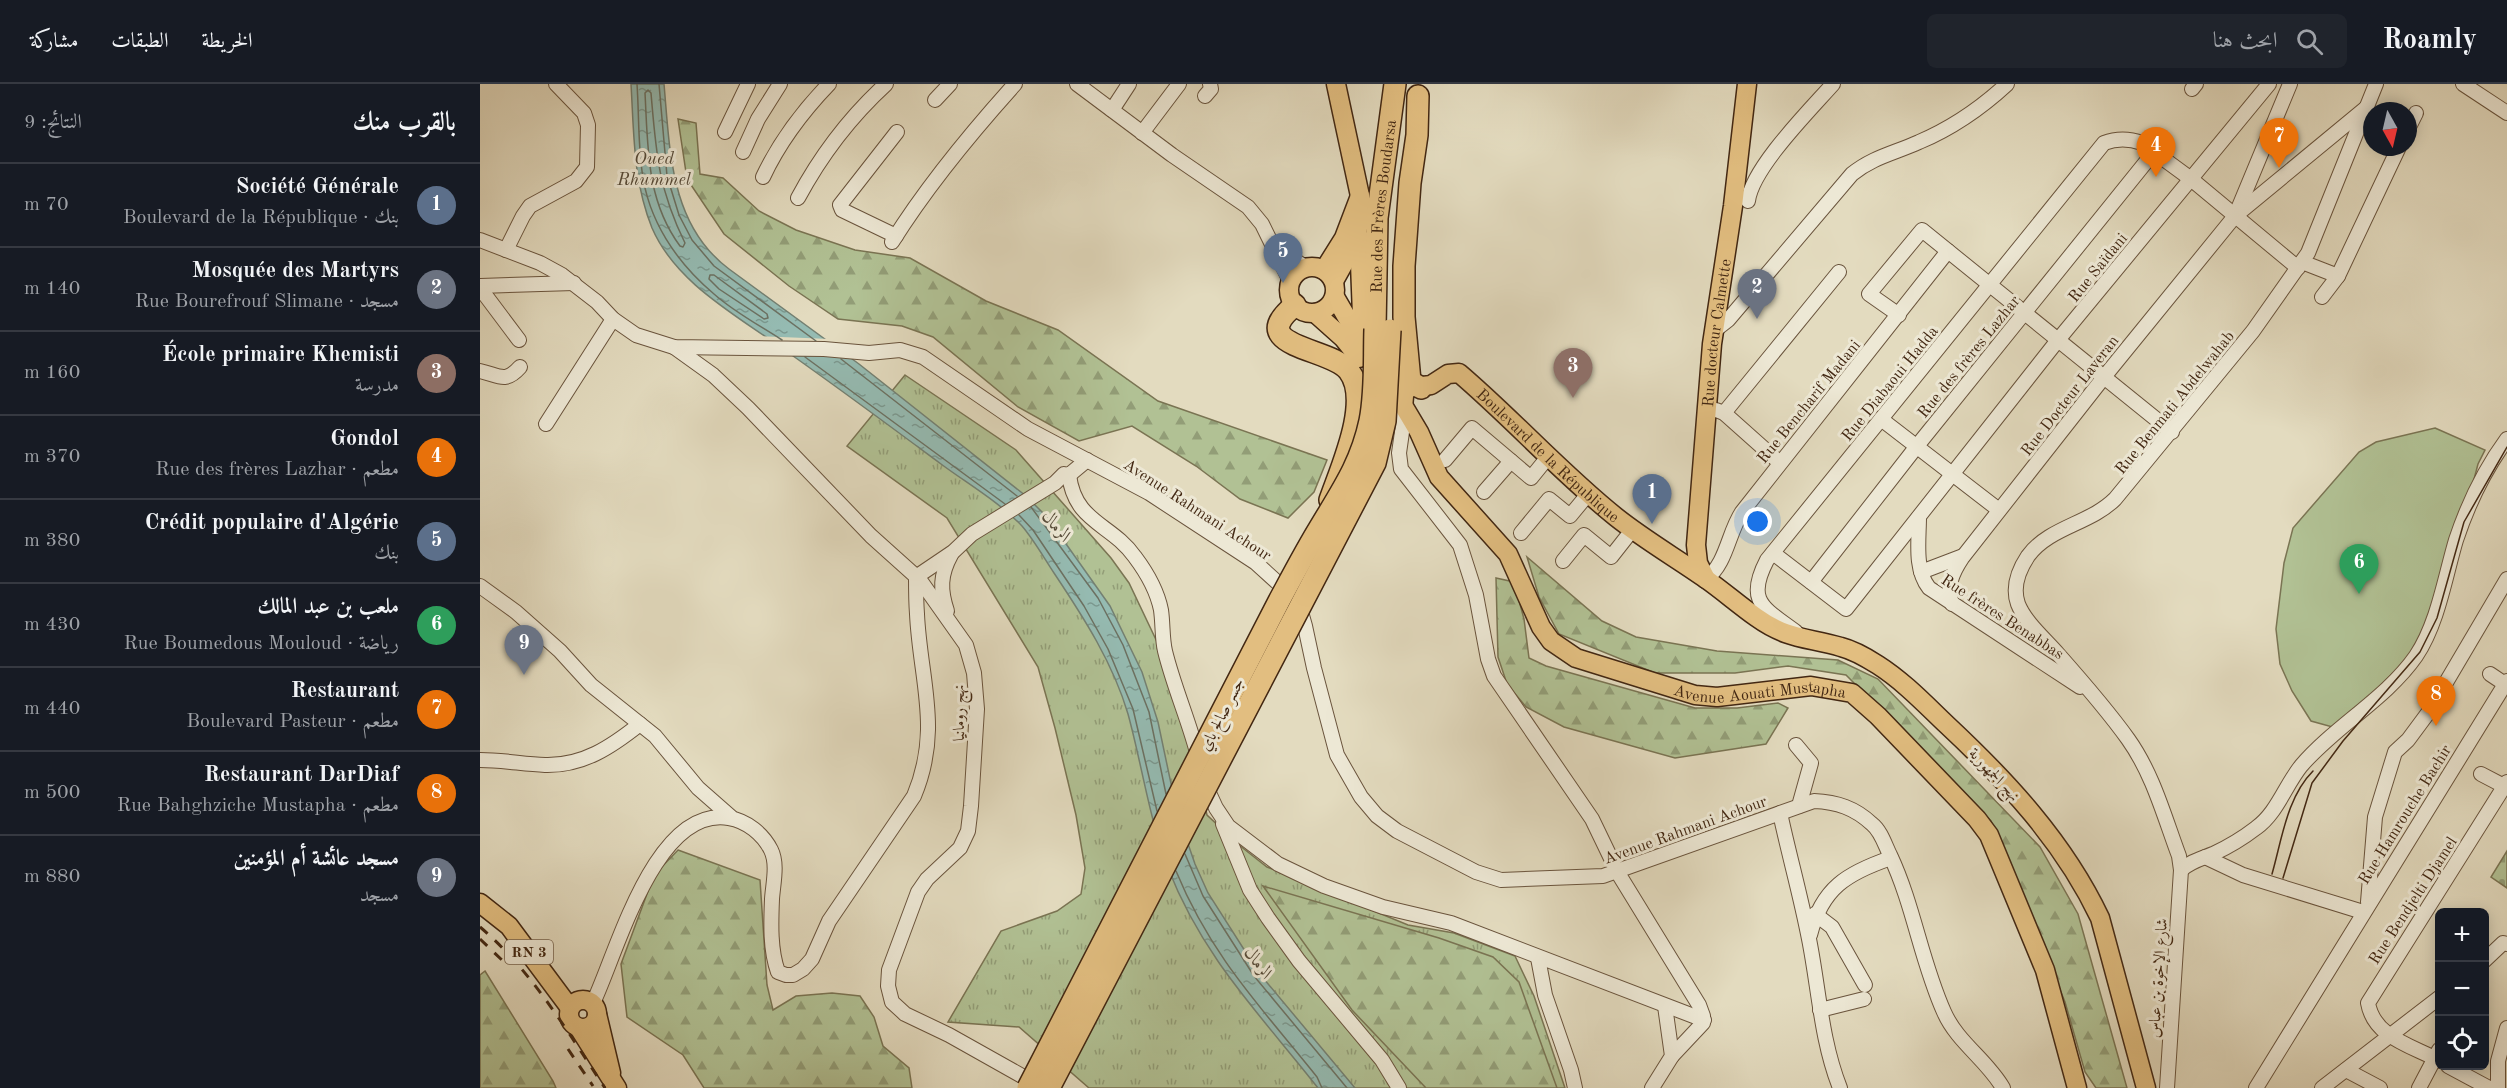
<!DOCTYPE html>
<html lang="ar">
<head>
<meta charset="utf-8">
<style>
  :root { --surface:#171b24; --page:#20242c; --text:#f1f3f6; --muted:#9ea1a6; --line:#363941; --accent:#b45309 }
  body { margin:0; font-family:"Old Standard TT",Amiri,serif; background:var(--page); color:var(--text); direction:rtl }
  .controls { position:absolute; right:18px; bottom:18px; display:grid; overflow:hidden; border-radius:9px; box-shadow:0 3px 15px #0003 }
  .controls button { width:54px; height:54px; display:grid; place-items:center; padding:0; border:0; border-bottom:2px solid var(--line); background:var(--surface); color:var(--text); font:30px sans-serif }
  .compass { position:absolute; left:1883px; top:18px; width:54px; height:54px; border-radius:50%; background:var(--surface); box-shadow:0 3px 15px #0003; rotate:172deg }
  .you { position:absolute; left:1278px; top:438px; width:21px; height:21px; margin:-15px; border:4px solid #fff; border-radius:50%; background:#1a73e8; box-shadow:0 0 0 9px #1a73e833 }
  .badge { display:grid; place-items:center; width:39px; height:39px; border-radius:50%; background:var(--accent); color:#fff; font-size:20px; font-weight:700 }
  .pin { position:absolute; translate:-50% -50px; filter:drop-shadow(0 2px 3px #0008) }
  .pin::after { content:''; position:absolute; top:32px; width:21px; height:18px; background:inherit; clip-path:polygon(0 0,100% 0,50% 100%) }
  .list { margin:0; padding:0; list-style:none }
  h2 { display:flex; justify-content:space-between; align-items:center; height:78px; margin:0; padding:0 24px; font-size:26px }
  h2 small { font-size:20px; font-weight:400; color:var(--muted) }
  .list li { display:grid; grid-template-columns:39px 1fr auto; gap:18px; align-items:center; box-sizing:border-box; height:84px; padding:0 24px; border-top:2px solid var(--line) }
  .list b { display:block; font-size:22px; white-space:nowrap }
  .list p { margin:0; font-size:20px; white-space:nowrap; color:var(--muted) }
  .list em { font-size:20px; font-style:normal; color:var(--muted) }
  .icon { flex:none; width:33px; height:33px; fill:none; stroke:currentColor; stroke-width:2; stroke-linecap:round; stroke-linejoin:round }
  .map { position:relative; flex:none; width:2027px; height:1004px; overflow:hidden; direction:ltr }
  header { display:flex; align-items:center; gap:36px; box-sizing:border-box; height:84px; padding:0 30px; background:var(--surface); border-bottom:2px solid var(--line) }
  header strong { font-size:28px }
  nav { display:flex; gap:33px; margin-inline-start:auto; font-size:21px }
  .search { width:420px; height:54px; background:var(--page); display:flex; align-items:center; gap:15px; box-sizing:border-box; padding:0 21px; border-radius:9px; color:var(--muted); font-size:22px }
  main { display:flex }
  aside { flex:1; background:var(--surface) }
  .map>svg:first-child { display:block }
  .grass { fill:url(#grass-tufts); stroke:#7a7453; stroke-width:1.5 }
  .forest { fill:url(#forest-firs); stroke:#7a7453; stroke-width:1.5 }
  .cemetery { fill:url(#cemetery-stones); stroke:#7a7453; stroke-width:1.5 }
  .pitch { fill:#b1c194; stroke:#7a7453; stroke-width:1.5 }
  .water { fill:url(#water-ripples); stroke:#748072; stroke-width:1.5 }
  .pier { fill:#e3dbbf }
  .lines { fill:none; stroke-linecap:round; stroke-linejoin:round }
  .shore { stroke:#6c7162; stroke-width:1.5 }
  .minor-casing { stroke:#6a543d; stroke-width:16 }
  .major-casing { stroke:#422712; stroke-width:21 }
  .highway-casing { stroke:#422712; stroke-width:24 }
  .minor { stroke:#ede8d5; stroke-width:14 }
  .major { stroke:#e2be80; stroke-width:18 }
  .highway { stroke:#e2be80; stroke-width:21 }
  .tram { stroke:#422712; stroke-width:1.5 }
  .rail { stroke:#422712; stroke-width:3; stroke-dasharray:10 10; stroke-linecap:butt }
  .highway-bridge-casing { stroke:#422712; stroke-width:24; stroke-linecap:butt }
  .highway-bridge { stroke:#e2be80; stroke-width:21 }
  .labels { text-anchor:middle; stroke-width:6; stroke-linejoin:round; paint-order:stroke }
  .shield { fill:#ede8d5; stroke:#75614c; stroke-width:1.5 }
  .shield-label { font-size:15px; font-weight:bold; fill:#422712 }
  .street-label { font-size:16px; fill:#422712; stroke:#ede8d5 }
  .water-label { font-size:18px; font-style:italic; fill:#574c3a; stroke:#ede8d5 }
</style>
</head>
<body>
<header>
<strong>Roamly</strong>
<div class="search"><svg class="icon" aria-label="search" viewBox="0 0 24 24"><circle cx="10" cy="10" r="6"/><path d="M15 15l6 6"/></svg>ابحث هنا</div>
<nav><a>الخريطة</a><a>الطبقات</a><a>مشاركة</a></nav>
</header>
<main>
<div class="map">
<svg width="2027" height="1004" viewBox="0 0 2027 1004">
  <defs>
    <pattern id="grass-tufts" width="24" height="20" patternUnits="userSpaceOnUse" patternTransform="scale(1.5)"><rect width="24" height="20" fill="#b1c194"/><path d="M3 7l-1-3M5 7V3M7 7l1-3M15 17l-1-3M17 17v-4M19 17l1-3" fill="none" stroke="#929d77"/></pattern>
    <pattern id="forest-firs" width="22" height="20" patternUnits="userSpaceOnUse" patternTransform="scale(1.5)"><rect width="22" height="20" fill="#b1c194"/><path d="M5 1l3.5 6h-7zM16 11l3.5 6h-7z" fill="#929d77"/></pattern>
    <pattern id="cemetery-stones" width="16" height="16" patternUnits="userSpaceOnUse" patternTransform="scale(1.5)"><rect width="16" height="16" fill="#b1c194"/><path d="M2 7V4a2 2 0 0 1 4 0v3zM10 15v-3a2 2 0 0 1 4 0v3z" fill="#929d77"/></pattern>
    <pattern id="water-ripples" width="26" height="14" patternUnits="userSpaceOnUse" patternTransform="scale(1.5)"><rect width="26" height="14" fill="#95bbb2"/><path d="M2 4q2-2 4 0t4 0M15 11q2-2 4 0t4 0" fill="none" stroke="#7b988f"/></pattern>
  </defs>
  <rect width="100%" height="100%" fill="#e3dbbf"/>
  <filter id="stains"><feTurbulence type="fractalNoise" baseFrequency=".00333" numOctaves="4"/><feColorMatrix values="0 0 0 0 .2 0 0 0 0 .09 0 0 0 0 .02 0 0 0 .5 -.17"/></filter>
  <radialGradient id="worn" r=".72"><stop offset=".6" stop-color="#630" stop-opacity="0"/><stop offset="1" stop-color="#630" stop-opacity=".3"/></radialGradient>
  <polygon class="grass" points="425,291 536,366 631,474 649,499 679,562 710,660 727,731 759,761 787,783 928,841 974,849 1035,872 1054,912 1085,1004 609,1004 539,943 468,938 521,847 577,827 601,810 605,784 596,731 575,644 558,583 467,434 367,362"/>
  <g class="forest">
    <polygon points="198,35 216,39 220,90 243,94 279,127 316,146 375,166 430,174 506,217 578,246 678,317 847,376 834,408 808,434 760,415 716,382 652,342 599,357 538,323 453,253 422,242 358,235 309,202 244,150 207,95"/>
    <polygon points="1047,473 1122,537 1156,553 1237,567 1358,576 1398,595 1560,763 1598,830 1647,1004 1616,1004 1605,988 1585,918 1511,737 1366,591 1308,582 1255,589 1175,589 1079,550 1059,513"/>
    <polygon points="1016,494 1034,498 1044,535 1049,574 1066,582 1215,624 1257,624 1298,619 1308,624 1286,660 1195,674 1084,643 1046,623 1027,600 1018,573"/>
    <polygon points="198,766 280,796 287,901 293,926 316,912 352,909 380,912 394,933 403,962 429,984 432,1004 224,1004 203,971 147,933 141,880 174,791"/>
    <polygon points="783,802 959,854 1013,873 1039,898 1077,1004 946,1004 872,926"/>
    <polygon points="5,887 73,997 76,1004 0,1004 0,891"/>
  </g>
  <polygon class="cemetery" points="2027,767 2027,804 2011,793"/>
  <polygon class="pitch" points="1955,344 2005,366 1998,380 1982,441 1948,542 1934,567 1878,625 1856,644 1831,637 1812,607 1800,580 1796,545 1804,479 1813,444 1879,368 1896,358"/>
  <path class="water" d="M151 0H184C190 67 190 141 249 185L379 280 546 412 567 433 630 522 662 588 678 638 697 728 715 780 728 809 779 889 875 1004H838C780 930 723 874 688 784 669 734 662 681 648 630 633 579 604 534 574 489 564 474 554 456 542 442 519 418 488 400 461 380 407 340 352 299 296 260 251 228 195 197 172 144 153 97 154 50 151 0Z"/>
  <polygon class="pier" points="279,252 350,255 372,272 304,269"/>
  <g class="lines">
    <g class="shore">
      <path d="M157 0C159 29 158 58 162 87 168 136 196 178 234 210 254 228 279 241 302 256"/>
      <polyline points="179,0 187,92 199,131 212,156 234,182 336,257"/>
      <path d="M168 6 171 9C176 68 178 104 205 159L203 163 200 162C166 116 168 63 165 9Z"/>
      <polygon points="230,191 234,191 287,230 288,234 284,235 239,205 229,195"/>
      <polyline points="325,273 525,420"/>
      <polyline points="361,275 537,412"/>
      <polyline points="551,423 618,514 643,561 669,628 686,710"/>
      <polyline points="539,431 553,446 604,522 628,565 653,625 677,727"/>
      <polyline points="705,770 723,812 774,892 867,1004"/>
      <path d="M696 787C731 872 780 922 837 993L842 1004"/>
    </g>
    <defs>
      <g id="minor">
        <polyline points="597,0 692,71 768,123 782,140 811,199"/>
        <polyline points="1983,0 2027,29"/>
        <polyline points="1712,5 1716,0"/>
        <polyline points="725,12 731,5 730,0"/>
        <polyline points="455,16 470,0"/>
        <polyline points="632,26 649,0"/>
        <polyline points="1928,45 1936,29"/>
        <polyline points="245,48 268,0"/>
        <polyline points="662,49 699,0"/>
        <polyline points="263,68 278,35 300,0"/>
        <path d="M283 93C299 59 323 27 349 0"/>
        <path d="M318 114C341 71 370 33 406 0"/>
        <path d="M1268 117C1272 84 1330 26 1353 0"/>
        <polyline points="1756,130 1810,0"/>
        <polyline points="416,152 362,126 360,121 417,48"/>
        <path d="M0 156 60 179 82 191 117 218 133 235 156 251 194 263 344 265 389 269 420 266 443 273 548 345 669 409 776 479 810 510 821 528 825 542 834 584 857 671 881 713 897 732 917 747 996 788 1021 796 1123 792 1334 717C1357 718 1375 724 1392 740 1401 747 1405 761 1410 771 1434 822 1441 877 1464 928 1477 958 1507 976 1523 1004"/>
        <path d="M412 158C447 102 490 50 535 0"/>
        <polyline points="798,164 826,184"/>
        <polyline points="26,166 43,132 50,122 96,97 107,83 108,41 104,29 76,0"/>
        <polyline points="1822,178 1858,192"/>
        <polyline points="0,202 94,199"/>
        <polyline points="0,204 39,256"/>
        <polyline points="1842,213 1858,192 1919,63"/>
        <polyline points="1419,231 1389,210 1442,146 1692,348"/>
        <path d="M1234 247 1248 236 1372 90C1393 73 1415 69 1439 58 1472 44 1501 24 1527 0"/>
        <polyline points="194,263 233,291 268,324 391,452 440,496 486,561 494,589 497,625 491,722 488,747 480,764 447,795 438,808 409,886 408,902 412,918 425,930 469,951 558,1001"/>
        <path d="M0 287C19 291 25 300 40 283"/>
        <polyline points="922,320 923,341 919,369 921,385 980,461 996,511 1008,575 1014,592 1112,735 1138,789 1219,921 1223,932 1223,939 1192,972"/>
        <polyline points="1236,326 1244,329 1299,378"/>
        <polyline points="1244,329 1359,188"/>
        <polyline points="1401,335 1519,426"/>
        <polyline points="66,340 133,235"/>
        <polyline points="965,376 992,344 1051,394 1068,373"/>
        <path d="M589 391C595 439 631 439 655 473 667 489 677 506 681 526 683 540 682 554 685 567 694 604 710 639 719 676"/>
        <polyline points="1004,408 1031,377"/>
        <path d="M1439 433C1439 456 1434 485 1449 504L1600 603"/>
        <polyline points="1041,449 1069,415 1090,432 1109,409"/>
        <polyline points="1293,469 1366,525 1578,256 1789,0"/>
        <polyline points="1083,477 1104,451 1131,473 1153,445"/>
        <polyline points="1441,488 1483,472"/>
        <path d="M1226 495C1247 479 1248 449 1262 428L1468 167"/>
        <polyline points="1331,498 1437,362 1674,68"/>
        <polyline points="0,502 36,528 80,567 111,601 175,652 218,704 251,733"/>
        <path d="M1472 520C1466 503 1472 489 1482 474L1624 293 1755 132 1886 24"/>
        <path d="M467 527C460 506 460 491 471 471"/>
        <path d="M1316 548C1284 524 1265 518 1287 476L1624 59C1637 54 1648 54 1662 59L1711 95 1818 184"/>
        <polyline points="2010,590 2025,600"/>
        <polyline points="1316,661 1331,679 1319,722"/>
        <path d="M0 676C22 676 43 680 65 681 103 682 131 663 160 640"/>
        <polyline points="2001,690 2024,702"/>
        <polyline points="724,698 736,724 748,742 798,780 844,802 903,823 971,839 1224,936"/>
        <path d="M1300 729C1309 771 1321 813 1329 855 1339 905 1341 956 1360 1004"/>
        <polyline points="743,740 770,806 788,834 819,877 902,976 919,1004"/>
        <polyline points="1725,773 1763,791 1883,828"/>
        <path d="M1701 786C1711 777 1721 775 1733 770 1748 763 1763 754 1776 744 1797 729 1805 702 1821 682 1855 642 1906 615 1936 572 1958 539 1965 493 1976 456 1988 420 2005 385 2027 355"/>
        <polyline points="1888,818 1895,733 1915,668 1928,656 1948,629 2027,495"/>
        <polyline points="1335,830 1352,843 1385,901"/>
        <path d="M1330 851C1342 804 1367 789 1411 774"/>
        <polyline points="1058,874 1065,911 1091,986 1095,1004"/>
        <polyline points="2004,877 2023,859 2027,860"/>
        <path d="M113 919C137 869 175 721 249 734 267 737 283 750 291 766 298 780 293 800 292 815 291 839 290 866 298 888L306 891H313L323 885 332 875 349 837 434 712C462 645 440 596 437 530 436 517 436 505 436 493L473 468 492 450 575 399 584 390 589 391 607 376"/>
        <polyline points="1340,926 1384,915"/>
        <path d="M1960 977C1933 962 1894 954 1888 919L2027 698"/>
        <polyline points="1968,982 2009,1004"/>
        <polyline points="1866,986 1900,1004"/>
        <polyline points="1172,1004 1192,972 1185,922"/>
        <path d="M1687 1004 1701 786 1699 772C1684 732 1673 690 1648 655 1628 627 1601 596 1578 570 1565 555 1545 538 1538 520 1532 503 1538 487 1548 472 1569 443 1610 440 1635 415L1773 247 1828 169 1896 0"/>
        <polyline points="1776,1004 2027,597"/>
        <polyline points="1842,1004 1960,913"/>
        <polyline points="1939,1004 1959,966"/>
        <polyline points="2018,1004 2018,977 2027,944"/>
      </g>
      <g id="major">
        <polyline points="856,0 880,112"/>
        <polyline points="879,153 883,258"/>
        <circle cx="832" cy="206" r="23"/>
        <path d="M844 186 864 154 880 112C882 150 872 165 854 197"/>
        <polyline points="855,213 884,263 899,283"/>
        <polyline points="835,229 863,254 879,274"/>
        <path id="s1" d="M926 304 951 301 968 290 979 289C1033 335 1081 389 1136 433 1165 456 1196 474 1226 495 1243 507 1259 521 1276 533 1308 556 1327 553 1361 563 1373 566 1387 574 1398 581 1423 597 1444 619 1466 640 1527 697 1584 758 1620 834L1666 1004"/>
        <path id="s2" d="M914 306 939 348 959 393 1028 470 1061 543 1071 557 1096 574 1215 611 1237 613 1331 602 1372 609 1398 632 1497 735 1509 751 1565 886 1597 1004"/>
        <path id="s3" d="M1226 495 1218 479 1216 461 1232 260 1253 122 1267 0"/>
        <polyline points="0,819 29,842 90,924"/>
        <circle cx="103" cy="930" r="14"/>
        <polyline points="117,930 131,989"/>
        <polyline points="99,944 137,1004"/>
      </g>
      <g id="highway">
        <polyline points="938,12 937,51 930,99 924,182 924,233 930,297 941,304"/>
        <path d="M815 221C762 264 852 263 869 287 892 317 861 384 850 416"/>
        <path id="s4" d="M895 245 897 134 915 0"/>
        <polyline points="922,318 925,283"/>
      </g>
    </defs>
    <use href="#minor" class="minor-casing"/>
    <use href="#major" class="major-casing"/>
    <use href="#highway" class="highway-casing"/>
    <use href="#minor" class="minor"/>
    <use href="#major" class="major"/>
    <use href="#highway" class="highway"/>
    <g class="tram">
      <path d="M1792 790C1802 755 1807 713 1833 687"/>
      <polyline points="1803,794 1832,699 1863,657 1940,568 1957,534 1984,438 2027,363"/>
    </g>
    <g class="rail">
      <path d="M0 843C52 887 87 947 125 1004"/>
      <polyline points="0,855 24,878"/>
      <polyline points="88,965 113,1002"/>
    </g>
    <defs>
      <g id="highway-bridge">
        <path d="M548 1004 799 517C812 493 825 468 839 445 861 408 881 380 890 337 896 307 894 276 895 245"/>
        <polyline points="569,1004 895,379 905,337 910,246"/>
      </g>
    </defs>
    <use href="#highway-bridge" class="highway-bridge-casing"/>
    <use href="#highway-bridge" class="highway-bridge"/>
  </g>
  <g class="labels">
    <rect class="shield" x="25" y="856" width="48" height="24" rx="4.5"/>
    <g class="shield-label">
      <text x="49" y="873">RN 3</text>
    </g>
    <g class="street-label">
      <text dy="6" stroke="none"><textPath href="#s4" startOffset="123">Rue des Frères Boudarsa</textPath></text>
      <text transform="translate(1617 183) rotate(-51)" y="6">Rue Saïdani</text>
      <text dy="6" stroke="none"><textPath href="#s3" startOffset="249">Rue docteur Calmette</textPath></text>
      <text transform="translate(1488 272) rotate(-51)" y="6">Rue des frères Lazhar</text>
      <text transform="translate(1409 299) rotate(-51)" y="6">Rue Diabaoui Hadda</text>
      <text transform="translate(1589 311) rotate(-52)" y="6">Rue Docteur Laveran</text>
      <text transform="translate(1328 317) rotate(-51)" y="6">Rue Bencharif Madani</text>
      <text transform="translate(1694 318) rotate(-51)" y="6">Rue Benmati Abdelwahab</text>
      <text dy="6" stroke="none"><textPath href="#s1" startOffset="178">Boulevard de la République</textPath></text>
      <text transform="translate(718 425) rotate(33)" y="6">Avenue Rahmani Achour</text>
      <text transform="translate(1523 532) rotate(33)" y="6">Rue frères Benabbas</text>
      <text dy="6" stroke="none"><textPath href="#s2" startOffset="519">Avenue Aouati Mustapha</textPath></text>
      <text transform="translate(478 629) rotate(-90)" y="6">نهج رومانيا</text>
      <text transform="translate(741 630) rotate(-63)" y="6">جسر صالح باي</text>
      <text transform="translate(1515 690) rotate(47)" y="6">نهج الجمهورية</text>
      <text transform="translate(1924 730) rotate(-58)" y="6">Rue Hamrouche Bachir</text>
      <text transform="translate(1205 745) rotate(-20)" y="6">Avenue Rahmani Achour</text>
      <text transform="translate(1932 816) rotate(-57)" y="6">Rue Bendjelti Djamel</text>
      <text transform="translate(1677 894) rotate(-86)" y="6">شارع الإخوة بن عباس</text>
    </g>
    <g class="water-label">
      <text x="174" y="80">Oued<tspan x="174" dy="21">Rhummel</tspan></text>
      <text transform="translate(577 442) rotate(50)" y="6">الرمال</text>
      <text transform="translate(779 879) rotate(54)" y="6">الرمال</text>
    </g>
  </g>
  <rect width="100%" height="100%" filter="url(#stains)"/>
  <rect width="100%" height="100%" fill="url(#worn)"/>
</svg>
<div class="controls">
<button>+</button>
<button>−</button>
<button><svg class="icon" aria-label="locate" viewBox="0 0 24 24"><circle cx="12" cy="12" r="6"/><path d="M12 2v4M12 18v4M2 12h4M18 12h4"/></svg></button>
</div>
<svg class="compass" viewBox="-18 -18 36 36"><path d="M0-13l5 13h-10z" fill="#e53935"/><path d="M0 13l5-13h-10z" fill="#9ea1a6"/></svg>
<div class="you"></div>
<div class="pin badge" style="left:1172px;top:440px;background:#5c6f8a">1</div>
<div class="pin badge" style="left:1277px;top:235px;background:#6b7280">2</div>
<div class="pin badge" style="left:1093px;top:314px;background:#8d6e63">3</div>
<div class="pin badge" style="left:1676px;top:93px;background:#e8710a">4</div>
<div class="pin badge" style="left:803px;top:199px;background:#5c6f8a">5</div>
<div class="pin badge" style="left:1879px;top:510px;background:#2e9e5b">6</div>
<div class="pin badge" style="left:1799px;top:84px;background:#e8710a">7</div>
<div class="pin badge" style="left:1956px;top:642px;background:#e8710a">8</div>
<div class="pin badge" style="left:44px;top:591px;background:#6b7280">9</div>
</div>
<aside>
<h2>بالقرب منك<small>النتائج: 9</small></h2>
<ul class="list">
<li><span class="badge" style="background:#5c6f8a">1</span><div><b>Société Générale</b><p>بنك · Boulevard de la République</p></div><em>70 m</em></li>
<li><span class="badge" style="background:#6b7280">2</span><div><b>Mosquée des Martyrs</b><p>مسجد · Rue Bourefrouf Slimane</p></div><em>140 m</em></li>
<li><span class="badge" style="background:#8d6e63">3</span><div><b>École primaire Khemisti</b><p>مدرسة</p></div><em>160 m</em></li>
<li><span class="badge" style="background:#e8710a">4</span><div><b>Gondol</b><p>مطعم · Rue des frères Lazhar</p></div><em>370 m</em></li>
<li><span class="badge" style="background:#5c6f8a">5</span><div><b>Crédit populaire d'Algérie</b><p>بنك</p></div><em>380 m</em></li>
<li><span class="badge" style="background:#2e9e5b">6</span><div><b>ملعب بن عبد المالك</b><p>رياضة · Rue Boumedous Mouloud</p></div><em>430 m</em></li>
<li><span class="badge" style="background:#e8710a">7</span><div><b>Restaurant</b><p>مطعم · Boulevard Pasteur</p></div><em>440 m</em></li>
<li><span class="badge" style="background:#e8710a">8</span><div><b>Restaurant DarDiaf</b><p>مطعم · Rue Bahghziche Mustapha</p></div><em>500 m</em></li>
<li><span class="badge" style="background:#6b7280">9</span><div><b>مسجد عائشة أم المؤمنين</b><p>مسجد</p></div><em>880 m</em></li>
</ul>
</aside>
</main>
</body>
</html>
